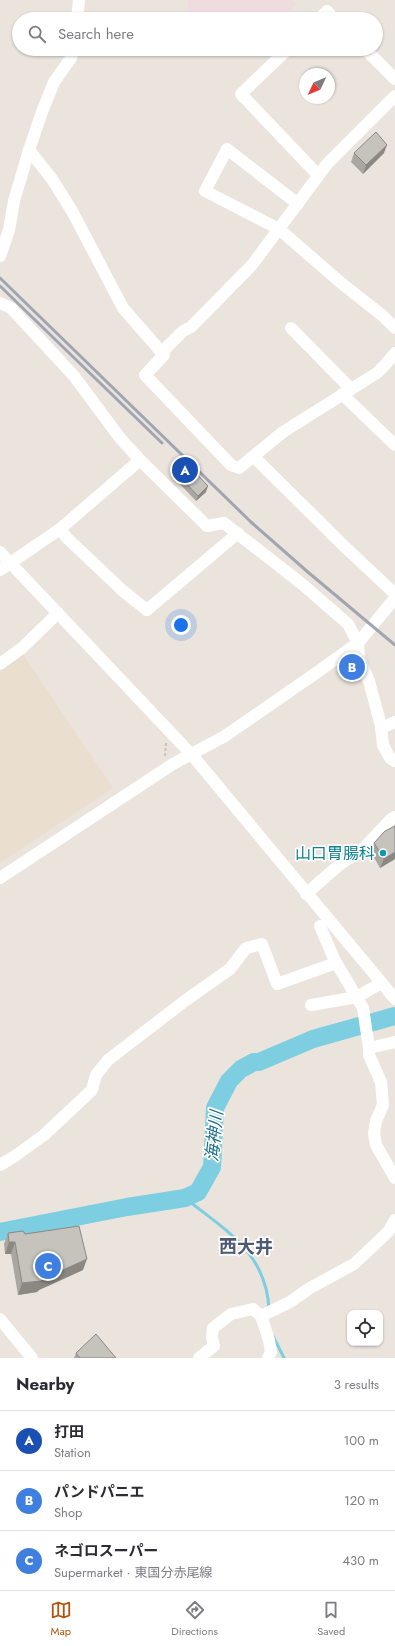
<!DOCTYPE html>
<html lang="en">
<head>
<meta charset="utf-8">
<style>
  :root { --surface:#fff; --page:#f7f7f7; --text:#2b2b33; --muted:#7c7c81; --line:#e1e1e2; --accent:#b45309 }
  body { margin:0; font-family:Jost,"Noto Sans JP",sans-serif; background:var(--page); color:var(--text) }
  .controls { position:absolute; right:12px; bottom:12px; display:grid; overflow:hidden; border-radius:8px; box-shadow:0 1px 3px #0004 }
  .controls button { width:36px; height:36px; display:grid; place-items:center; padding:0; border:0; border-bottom:1px solid var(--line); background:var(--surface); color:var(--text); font:20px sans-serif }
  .compass { position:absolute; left:299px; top:68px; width:36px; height:36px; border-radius:50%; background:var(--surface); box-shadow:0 1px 3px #0004; rotate:226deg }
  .you { position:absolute; left:181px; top:625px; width:14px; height:14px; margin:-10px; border:3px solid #fff; border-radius:50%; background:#1a73e8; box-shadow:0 0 0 6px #1a73e833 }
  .badge { display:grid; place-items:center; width:26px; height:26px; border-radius:50%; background:var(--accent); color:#fff; font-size:13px; font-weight:700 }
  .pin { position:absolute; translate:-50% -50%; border:2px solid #fff; box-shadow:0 1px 4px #0006 }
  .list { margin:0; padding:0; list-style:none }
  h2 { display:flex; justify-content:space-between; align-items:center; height:52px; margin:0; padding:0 16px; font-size:17px }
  h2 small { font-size:13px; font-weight:400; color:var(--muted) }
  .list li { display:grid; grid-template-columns:26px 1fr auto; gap:12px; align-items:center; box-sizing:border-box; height:60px; padding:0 16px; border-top:1px solid var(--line) }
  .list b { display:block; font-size:15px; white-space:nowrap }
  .list p { margin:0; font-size:13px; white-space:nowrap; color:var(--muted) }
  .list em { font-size:13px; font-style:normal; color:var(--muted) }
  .icon { flex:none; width:22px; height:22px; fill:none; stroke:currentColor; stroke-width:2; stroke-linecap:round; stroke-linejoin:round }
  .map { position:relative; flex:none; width:395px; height:1358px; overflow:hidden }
  .search { position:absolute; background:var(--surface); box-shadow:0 1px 3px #0004; left:12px; right:12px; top:12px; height:44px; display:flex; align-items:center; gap:10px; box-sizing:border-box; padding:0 14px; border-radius:22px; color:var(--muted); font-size:15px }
  .sheet { height:232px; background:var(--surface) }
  nav { display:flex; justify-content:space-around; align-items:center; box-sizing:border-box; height:56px; border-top:1px solid var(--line); background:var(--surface); font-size:11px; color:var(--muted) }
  nav a { display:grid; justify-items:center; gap:2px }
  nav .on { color:var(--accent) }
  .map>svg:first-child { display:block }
  .education { fill:#eadfcf }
  .medical { fill:#f0dcde }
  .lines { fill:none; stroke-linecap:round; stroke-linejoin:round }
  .stream { stroke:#7ccee0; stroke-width:3 }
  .river { stroke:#7ccee0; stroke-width:18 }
  .path { stroke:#c3c3c3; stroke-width:2; stroke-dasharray:3 2; stroke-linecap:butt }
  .minor { stroke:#fff; stroke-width:12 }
  .rail { stroke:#a1a5b2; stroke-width:3 }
  .wall { fill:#aaa7a2 }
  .shaded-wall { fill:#8b8884 }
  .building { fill:#c6c2bc; stroke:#8b8884 }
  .culture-dot { fill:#0f9aa8; stroke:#fff; stroke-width:1.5 }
  .labels { text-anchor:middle; stroke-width:3.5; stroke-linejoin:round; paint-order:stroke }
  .culture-label { font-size:16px; fill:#0d838f; stroke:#fff; text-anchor:end }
  .water-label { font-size:17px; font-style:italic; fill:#1d6e8b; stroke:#fff }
  .quarter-label { font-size:18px; font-weight:bold; fill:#4f5975; stroke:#fff }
</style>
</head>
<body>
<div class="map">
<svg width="395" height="1358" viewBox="0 0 395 1358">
  <rect width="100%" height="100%" fill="#eae4dd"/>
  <polygon class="education" points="22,653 113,788 0,863 0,669"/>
  <polygon class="medical" points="189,0 293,0 296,4 280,19 186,19"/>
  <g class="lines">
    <g class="stream">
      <path d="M185 1198C225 1230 266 1252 269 1309"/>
      <polyline points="273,1336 284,1358"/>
    </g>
    <polyline class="river" points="0,1232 127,1207 185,1198 198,1192 212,1167 215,1108 229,1081 241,1069 254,1062 259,1062 313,1039 395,1016"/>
    <polyline class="path" points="165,756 166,743"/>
    <g class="minor">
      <polyline points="77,19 79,0"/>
      <polyline points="319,19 327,11 334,19"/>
      <polyline points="288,49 241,94 318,175"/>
      <polyline points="365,49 395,79"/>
      <polyline points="29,150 52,179 72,211 123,308 164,355 145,375 231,465 239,468 283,432 377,373 386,364 395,353"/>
      <polyline points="298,204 227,149 205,191 279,229 340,282 383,316 395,328"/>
      <polyline points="0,256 9,230 14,201 29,150 42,112 54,82 71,58 73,49"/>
      <polyline points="0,303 11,308 74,376 120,438 140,460 207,526 224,523 302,584 348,624 358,643 359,658 369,681 381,726 383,745 390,758 395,761"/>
      <polyline points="291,328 351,389"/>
      <polyline points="161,353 183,331 191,327 252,265 327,164 395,96"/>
      <polyline points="342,394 395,445"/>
      <polyline points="254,457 345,547 395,594"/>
      <polyline points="60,529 67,538 123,591 147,610 238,533"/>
      <polyline points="0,552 192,755 395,999"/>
      <polyline points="0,570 60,529 140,460"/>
      <polyline points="0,664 22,648 58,613"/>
      <polyline points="381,728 395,722"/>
      <polyline points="0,878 173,764 225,736 316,673 358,643 395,598"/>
      <polyline points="306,894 339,865 362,850 390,820 395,817"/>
      <polyline points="320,926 334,959 363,1008 369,1048 395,1042"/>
      <polyline points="311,1005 357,997 381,983"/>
      <polyline points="369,1048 369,1055 381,1082 383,1105 376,1121 374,1134 376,1145 395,1178"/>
      <polyline points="0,1165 15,1156 44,1135 92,1090 96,1075 108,1060 186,1000 230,969 246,948 262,944 277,984 336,963"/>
      <polyline points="261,1316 290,1302 310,1288 354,1264 388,1232 395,1220"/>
      <polyline points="0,1319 32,1358"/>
      <polyline points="199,1358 214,1346 212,1337 213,1328 231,1314 253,1309 261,1316 269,1340 271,1352 268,1358"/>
    </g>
    <g class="rail">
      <polyline points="0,278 251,522 309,573 395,645"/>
      <polyline points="0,286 162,443"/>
    </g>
  </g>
  <g class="wall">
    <polygon points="354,153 384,153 363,174 351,162"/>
    <polygon points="181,478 206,492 196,501 179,483"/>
    <polygon points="344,658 358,674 349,678 342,664"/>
    <polygon points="395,826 395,859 380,868 371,852 374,843"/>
    <polygon points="8,1233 25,1234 83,1270 39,1290 37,1292 18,1295 11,1254 5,1254 4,1244"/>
    <polygon points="76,1353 116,1358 74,1358"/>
  </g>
  <g class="shaded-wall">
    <polygon points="387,145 384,153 363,174 366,165"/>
    <polygon points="208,486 206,492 196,501 198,496"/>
    <polygon points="360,668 358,674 349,678 352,672"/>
    <polygon points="395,852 395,859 380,868 384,859"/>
    <polygon points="9,1242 15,1242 11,1254 5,1254"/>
    <polygon points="87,1259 83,1270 39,1290 37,1292 18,1295 22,1283 43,1279"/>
  </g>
  <g class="building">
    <polygon points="376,132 387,145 366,165 354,153"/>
    <polygon points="191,468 208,486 198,496 181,478"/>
    <polygon points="354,653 360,668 352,672 344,658"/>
    <polygon points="395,826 395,852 384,859 374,843 385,831"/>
    <polygon points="79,1226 87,1259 43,1279 41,1281 22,1283 15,1242 9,1242 8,1233 23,1231 25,1234"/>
    <polygon points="96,1334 116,1358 80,1358 76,1353"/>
  </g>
  <circle class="culture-dot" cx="383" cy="853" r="4"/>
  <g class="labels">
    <g class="culture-label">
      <text x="375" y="859">山口胃腸科</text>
    </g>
    <g class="water-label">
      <text transform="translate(214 1136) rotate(-84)" y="6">海神川</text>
    </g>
    <g class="quarter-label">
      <text x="246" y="1253">西大井</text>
    </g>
  </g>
</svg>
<div class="controls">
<button><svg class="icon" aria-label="locate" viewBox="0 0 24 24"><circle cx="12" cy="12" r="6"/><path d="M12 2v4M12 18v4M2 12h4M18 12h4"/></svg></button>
</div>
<svg class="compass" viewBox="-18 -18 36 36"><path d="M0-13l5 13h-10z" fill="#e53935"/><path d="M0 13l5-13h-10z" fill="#7c7c81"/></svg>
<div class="you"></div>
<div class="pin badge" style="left:185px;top:470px;background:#1a4fb4">A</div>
<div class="pin badge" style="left:352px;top:667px;background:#3f7fe0">B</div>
<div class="pin badge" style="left:48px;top:1266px;background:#3f7fe0">C</div>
<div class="search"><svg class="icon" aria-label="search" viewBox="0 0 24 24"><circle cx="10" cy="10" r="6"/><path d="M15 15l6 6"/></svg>Search here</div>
</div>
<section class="sheet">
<h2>Nearby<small>3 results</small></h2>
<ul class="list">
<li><span class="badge" style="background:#1a4fb4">A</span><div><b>打田</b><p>Station</p></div><em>100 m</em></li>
<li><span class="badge" style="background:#3f7fe0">B</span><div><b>パンドパニエ</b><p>Shop</p></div><em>120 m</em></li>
<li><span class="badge" style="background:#3f7fe0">C</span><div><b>ネゴロスーパー</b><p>Supermarket · 東国分赤尾線</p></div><em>430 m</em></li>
</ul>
</section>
<nav>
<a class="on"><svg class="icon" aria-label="map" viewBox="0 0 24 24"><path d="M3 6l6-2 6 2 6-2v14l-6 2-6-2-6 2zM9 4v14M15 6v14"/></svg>Map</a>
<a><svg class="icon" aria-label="directions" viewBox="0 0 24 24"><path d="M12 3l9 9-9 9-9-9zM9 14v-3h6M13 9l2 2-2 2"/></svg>Directions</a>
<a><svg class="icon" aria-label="saved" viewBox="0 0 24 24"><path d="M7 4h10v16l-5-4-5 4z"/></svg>Saved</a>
</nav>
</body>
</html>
